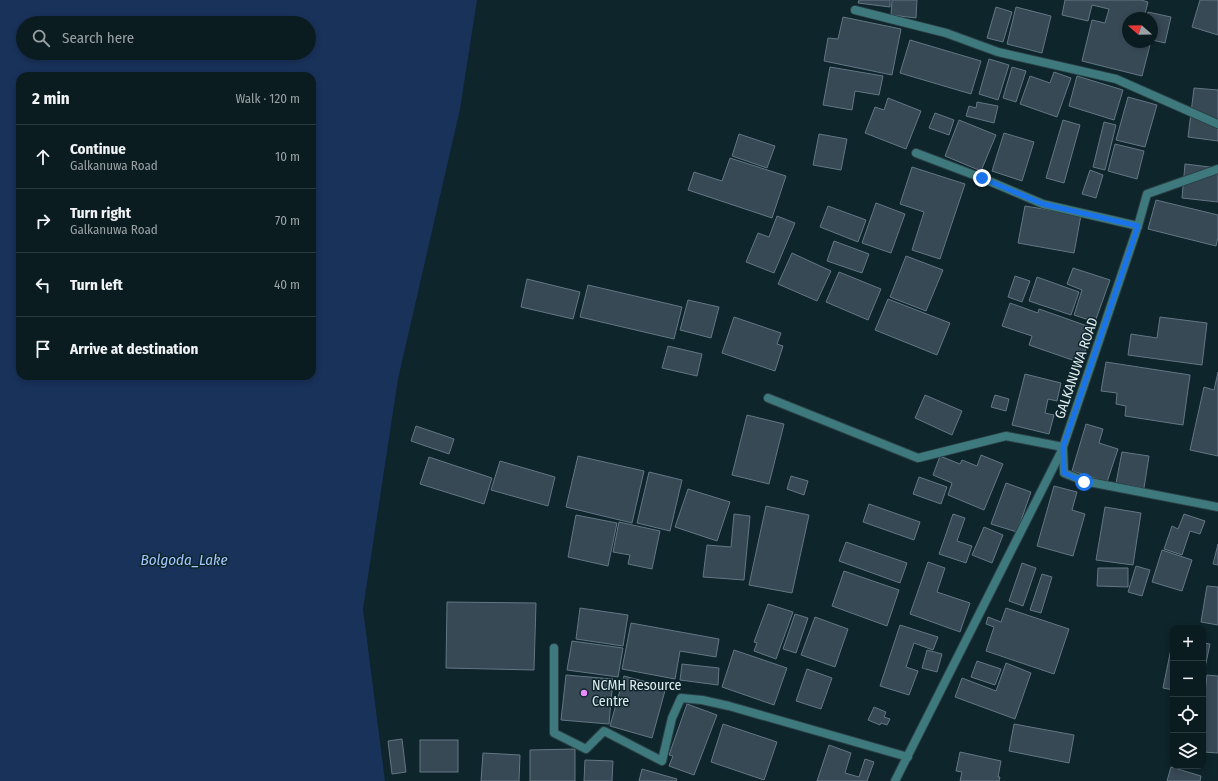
<!DOCTYPE html>
<html lang="en">
<head>
<meta charset="utf-8">
<style>
  :root { --surface:#0a1c20; --page:#132529; --text:#f1f3f6; --muted:#99a1a5; --line:#2a3a3e }
  body { margin:0; font-family:"Fira Sans Condensed",sans-serif; background:var(--page); color:var(--text) }
  .controls { position:absolute; right:12px; bottom:12px; display:grid; overflow:hidden; border-radius:8px; box-shadow:0 2px 6px #0003 }
  .controls button { width:36px; height:36px; display:grid; place-items:center; padding:0; border:0; border-bottom:1px solid var(--line); background:var(--surface); color:var(--text); font:20px sans-serif }
  .compass { position:absolute; left:1122px; top:12px; width:36px; height:36px; border-radius:50%; background:var(--surface); box-shadow:0 2px 6px #0003; rotate:290deg }
  .stop { position:absolute; width:12px; height:12px; margin:-9px; border:3px solid #1a73e8; border-radius:50%; background:#fff }
  .stop.end { background:#1a73e8; border-color:#fff; box-shadow:0 1px 4px #0008 }
  .list { margin:0; padding:0; list-style:none }
  h2 { display:flex; justify-content:space-between; align-items:center; height:52px; margin:0; padding:0 16px; font-size:17px }
  h2 small { font-size:13px; font-weight:400; color:var(--muted) }
  .list li { display:grid; grid-template-columns:26px 1fr auto; gap:12px; align-items:center; box-sizing:border-box; height:64px; padding:0 16px; border-top:1px solid var(--line) }
  .list b { display:block; font-size:15px; white-space:nowrap }
  .list p { margin:0; font-size:13px; white-space:nowrap; color:var(--muted) }
  .list em { font-size:13px; font-style:normal; color:var(--muted) }
  .icon { flex:none; width:22px; height:22px; fill:none; stroke:currentColor; stroke-width:2; stroke-linecap:round; stroke-linejoin:round }
  .map { position:relative; flex:none; width:1218px; height:781px; overflow:hidden }
  .search { position:absolute; background:var(--surface); box-shadow:0 2px 6px #0003; left:16px; top:16px; width:300px; height:44px; display:flex; align-items:center; gap:10px; box-sizing:border-box; padding:0 14px; border-radius:22px; color:var(--muted); font-size:15px }
  .panel { position:absolute; background:var(--surface); box-shadow:0 2px 6px #0003; left:16px; top:72px; width:300px; height:308px; border-radius:12px }
  .map>svg:first-child { display:block }
  .water { fill:#19325a; fill-rule:evenodd }
  .building { fill:#384956; stroke:#637684 }
  .lines { fill:none; stroke-linecap:round; stroke-linejoin:round }
  .service-casing { stroke:#2b4147; stroke-width:10 }
  .minor-casing { stroke:#2b4147; stroke-width:10 }
  .service { stroke:#3e7a7d; stroke-width:8 }
  .minor { stroke:#3e7a7d; stroke-width:8 }
  .route { stroke:#1a73e8; stroke-width:5 }
  .poi-dot { fill:#e98dfe; stroke:#0e252b; stroke-width:1.5 }
  .labels { text-anchor:middle; stroke-width:3; stroke-linejoin:round; paint-order:stroke }
  .street-label { font-size:14px; fill:#dfedf1; stroke:#0e252b }
  .poi-label { font-size:14px; fill:#dfedf1; stroke:#0e252b; text-anchor:start }
  .water-label { font-size:15px; font-style:italic; fill:#a5c7ff; stroke:#0e252b }
</style>
</head>
<body>
<div class="map">
<svg width="1218" height="781" viewBox="0 0 1218 781">
  <rect width="100%" height="100%" fill="#0e252b"/>
  <path class="water" d="M0 0H477L460 109 398 379 363 609 385 781H0ZM23 23H309V53H23ZM20 76H312V376H20Z"/>
  <g class="building">
    <polygon points="859,0 890,0 890,7 858,3"/>
    <polygon points="892,0 917,0 916,18 891,15"/>
    <polygon points="1065,0 1141,0 1148,2 1144,18 1128,18 1128,42 1138,42 1150,45 1142,76 1082,61 1092,20 1105,23 1109,9 1092,5 1088,21 1062,15"/>
    <polygon points="1200,0 1218,0 1218,35 1192,27"/>
    <polygon points="996,7 1012,12 1003,42 987,38"/>
    <polygon points="1016,7 1051,16 1042,53 1007,44"/>
    <polygon points="1148,12 1171,17 1165,43 1152,40 1152,18 1147,18"/>
    <polygon points="843,17 901,29 892,75 824,61 828,38 838,39"/>
    <polygon points="910,40 981,61 971,94 900,73"/>
    <polygon points="989,59 1009,65 998,100 979,94"/>
    <polygon points="830,67 883,76 879,95 855,91 852,110 823,105"/>
    <polygon points="1012,67 1026,71 1016,102 1003,98"/>
    <polygon points="1054,72 1071,78 1057,117 1020,104 1030,76 1050,83"/>
    <polygon points="1077,76 1123,90 1114,120 1069,106"/>
    <polygon points="1194,88 1218,90 1218,141 1188,137"/>
    <polygon points="1128,97 1157,105 1145,147 1116,140"/>
    <polygon points="888,98 921,111 906,149 865,133 875,107 884,110"/>
    <polygon points="977,102 998,106 994,123 966,116 969,106 976,108"/>
    <polygon points="935,113 954,120 949,135 929,128"/>
    <polygon points="959,120 996,135 981,171 945,156"/>
    <polygon points="1063,120 1080,125 1064,183 1046,178"/>
    <polygon points="1104,122 1116,125 1105,170 1093,167"/>
    <polygon points="1004,133 1034,142 1022,181 992,171"/>
    <polygon points="739,134 775,146 767,168 732,156"/>
    <polygon points="819,134 847,139 841,170 813,165"/>
    <polygon points="1115,144 1144,151 1137,179 1108,171"/>
    <polygon points="730,158 786,176 772,218 688,190 694,172 722,181"/>
    <polygon points="1185,164 1218,168 1218,202 1182,198"/>
    <polygon points="912,167 965,184 940,259 912,250 924,212 900,204"/>
    <polygon points="1090,170 1103,175 1096,198 1082,194"/>
    <polygon points="1156,200 1218,215 1218,237 1216,246 1148,229"/>
    <polygon points="876,203 905,214 891,253 862,243"/>
    <polygon points="828,206 866,220 858,242 820,227"/>
    <polygon points="1025,206 1081,215 1074,253 1018,243"/>
    <polygon points="777,216 795,223 774,273 746,262 758,233 769,237"/>
    <polygon points="834,241 869,254 862,273 827,261"/>
    <polygon points="792,253 831,271 817,301 778,284"/>
    <polygon points="906,256 943,270 926,311 890,297"/>
    <polygon points="1073,268 1110,280 1095,322 1074,315 1082,290 1067,284"/>
    <polygon points="839,272 881,289 868,320 826,302"/>
    <polygon points="1015,276 1030,281 1022,302 1008,297"/>
    <polygon points="1037,277 1079,292 1071,315 1029,301"/>
    <polygon points="527,279 580,292 573,319 521,307"/>
    <polygon points="588,285 682,307 674,339 580,317"/>
    <polygon points="888,299 950,323 937,355 875,330"/>
    <polygon points="688,300 719,307 711,338 680,330"/>
    <polygon points="1010,303 1038,313 1039,309 1093,328 1081,363 1029,345 1032,336 1002,326"/>
    <polygon points="734,317 781,333 777,344 783,346 775,371 722,353"/>
    <polygon points="1160,317 1207,323 1202,365 1128,355 1131,334 1157,338"/>
    <polygon points="668,346 702,354 697,376 662,368"/>
    <polygon points="1106,362 1190,375 1183,425 1125,416 1126,406 1116,404 1117,393 1101,391"/>
    <polygon points="1218,372 1218,456 1190,450 1204,387 1214,390"/>
    <polygon points="1025,374 1061,383 1057,401 1048,399 1045,413 1054,415 1049,434 1012,425"/>
    <polygon points="925,395 962,411 952,435 915,418"/>
    <polygon points="995,395 1009,399 1006,411 991,407"/>
    <polygon points="747,415 784,424 769,484 732,475"/>
    <polygon points="1086,424 1103,429 1099,443 1118,449 1107,482 1072,471"/>
    <polygon points="416,426 454,439 449,454 411,441"/>
    <polygon points="1122,452 1149,456 1144,488 1116,483"/>
    <polygon points="981,455 1003,464 984,510 948,495 952,483 933,475 940,456 960,464 962,460 977,466"/>
    <polygon points="578,456 644,471 632,523 566,507"/>
    <polygon points="429,457 492,478 484,504 420,484"/>
    <polygon points="500,461 555,477 548,506 491,490"/>
    <polygon points="649,472 682,480 670,531 637,523"/>
    <polygon points="791,476 808,481 804,495 787,489"/>
    <polygon points="919,477 947,487 941,504 913,494"/>
    <polygon points="1006,483 1031,492 1017,532 991,524"/>
    <polygon points="1054,486 1077,492 1072,510 1085,514 1073,556 1037,546"/>
    <polygon points="688,489 730,502 717,541 675,527"/>
    <polygon points="869,504 920,522 914,540 863,522"/>
    <polygon points="766,506 809,515 792,593 749,585"/>
    <polygon points="1105,507 1141,513 1133,565 1096,560"/>
    <polygon points="734,514 750,516 744,580 703,577 707,545 731,547"/>
    <polygon points="953,514 965,518 957,541 972,546 966,563 939,554"/>
    <polygon points="1184,514 1205,521 1200,534 1190,531 1182,555 1164,549 1172,526 1178,529"/>
    <polygon points="576,515 617,523 608,566 568,557"/>
    <polygon points="619,522 660,531 652,569 628,564 630,555 613,552"/>
    <polygon points="984,527 1003,535 992,563 972,555"/>
    <polygon points="846,542 907,563 900,583 839,561"/>
    <polygon points="1218,544 1218,565 1213,564"/>
    <polygon points="1162,550 1192,560 1182,591 1152,582"/>
    <polygon points="928,562 945,568 937,592 970,603 960,632 910,614"/>
    <polygon points="1022,563 1036,568 1023,606 1009,601"/>
    <polygon points="1136,566 1150,570 1142,596 1128,592"/>
    <polygon points="1098,568 1128,568 1128,587 1097,586"/>
    <polygon points="844,571 899,590 887,626 832,606"/>
    <polygon points="1042,574 1052,577 1041,613 1030,610"/>
    <polygon points="1207,586 1218,587 1218,625 1201,622"/>
    <polygon points="447,602 536,603 534,670 446,668"/>
    <polygon points="768,604 793,612 776,659 754,651 757,643 754,642"/>
    <polygon points="580,608 628,615 623,646 576,639"/>
    <polygon points="1006,608 1069,629 1054,674 986,651 994,627 986,624 988,617 1001,622"/>
    <polygon points="795,614 808,618 796,653 783,649"/>
    <polygon points="815,617 848,629 835,667 801,655"/>
    <polygon points="631,623 719,639 716,657 680,651 675,679 622,669"/>
    <polygon points="900,625 938,637 933,650 914,643 906,667 918,671 909,695 880,686"/>
    <polygon points="1173,639 1173,690 1163,688"/>
    <polygon points="572,641 623,648 618,677 567,670"/>
    <polygon points="1203,643 1210,644 1203,677"/>
    <polygon points="734,650 787,668 774,705 722,687"/>
    <polygon points="927,650 942,654 937,672 922,668"/>
    <polygon points="977,661 1001,669 995,685 971,677"/>
    <polygon points="1006,663 1031,673 1015,719 955,697 962,678 996,691"/>
    <polygon points="682,664 719,668 718,685 680,680"/>
    <polygon points="807,669 832,678 821,709 796,701"/>
    <polygon points="566,675 613,679 609,724 561,720"/>
    <polygon points="1207,675 1218,676 1218,753 1203,752 1203,712"/>
    <polygon points="624,676 666,687 652,738 610,726"/>
    <polygon points="687,704 717,715 694,775 669,766 673,756 669,755"/>
    <polygon points="874,707 886,712 884,717 890,719 887,725 881,723 880,725 868,720"/>
    <polygon points="723,724 777,742 764,780 711,762"/>
    <polygon points="1014,724 1074,735 1069,763 1009,751"/>
    <polygon points="402,739 406,772 392,774 388,741"/>
    <rect x="420" y="740" width="38" height="32"/>
    <polygon points="829,745 851,753 845,773 859,777 865,759 874,762 867,781 817,781"/>
    <polygon points="575,749 575,781 530,781 530,750"/>
    <polygon points="960,752 1001,761 998,777 1000,777 999,781 960,781 962,772 956,771"/>
    <polygon points="483,753 520,755 519,781 481,781"/>
    <polygon points="585,760 613,761 612,781 584,781"/>
    <polygon points="1171,767 1201,776 1200,781 1167,781"/>
    <polygon points="642,769 677,779 676,781 639,781"/>
  </g>
  <g class="lines">
    <defs>
      <g id="service">
        <polyline points="855,10 946,33 998,52 1116,79 1218,124"/>
        <polyline points="916,153 982,178 1043,204 1138,226"/>
      </g>
      <g id="minor">
        <polyline points="1218,169 1147,194 1138,226 1063,447 1064,473 1084,481 1218,507"/>
        <polyline points="768,398 918,458 1006,436 1063,447"/>
        <polyline points="554,648 554,733 586,749 604,731 662,761 672,718 681,698 702,700 729,706 908,757"/>
        <polyline points="895,781 1062,450"/>
      </g>
    </defs>
    <use href="#service" class="service-casing"/>
    <use href="#minor" class="minor-casing"/>
    <use href="#service" class="service"/>
    <use href="#minor" class="minor"/>
  </g>
  <g class="lines">
    <polyline class="route" points="982,178 1043,204 1138,226 1063,447 1064,473 1084,482"/>
  </g>
  <circle class="poi-dot" cx="584" cy="693" r="4"/>
  <g class="labels">
    <g class="street-label">
      <text transform="translate(1076 368) rotate(-71)" y="5">GALKANUWA ROAD</text>
    </g>
    <g class="poi-label">
      <text x="592" y="690">NCMH Resource<tspan x="592" dy="16">Centre</tspan></text>
    </g>
    <g class="water-label">
      <text x="184" y="565">Bolgoda_Lake</text>
    </g>
  </g>
</svg>
<div class="controls">
<button>+</button>
<button>−</button>
<button><svg class="icon" aria-label="locate" viewBox="0 0 24 24"><circle cx="12" cy="12" r="6"/><path d="M12 2v4M12 18v4M2 12h4M18 12h4"/></svg></button>
<button><svg class="icon" aria-label="layers" viewBox="0 0 24 24"><path d="M12 4l9 5-9 5-9-5zM3 14l9 5 9-5"/></svg></button>
</div>
<svg class="compass" viewBox="-18 -18 36 36"><path d="M0-13l5 13h-10z" fill="#e53935"/><path d="M0 13l5-13h-10z" fill="#99a1a5"/></svg>
<div class="stop" style="left:1084px;top:482px"></div>
<div class="stop end" style="left:982px;top:178px"></div>
<div class="search"><svg class="icon" aria-label="search" viewBox="0 0 24 24"><circle cx="10" cy="10" r="6"/><path d="M15 15l6 6"/></svg>Search here</div>
<section class="panel">
<h2>2 min<small>Walk · 120 m</small></h2>
<ul class="list">
<li><svg class="icon" aria-label="ahead" viewBox="0 0 24 24"><path d="M12 20V5M6 11l6-6 6 6"/></svg><div><b>Continue</b><p>Galkanuwa Road</p></div><em>10 m</em></li>
<li><svg class="icon" aria-label="right" viewBox="0 0 24 24"><path d="M7 20v-9h11M14 6l5 5-5 5"/></svg><div><b>Turn right</b><p>Galkanuwa Road</p></div><em>70 m</em></li>
<li><svg class="icon" aria-label="left" viewBox="0 0 24 24"><path d="M17 20v-9H6M10 6l-5 5 5 5"/></svg><div><b>Turn left</b></div><em>40 m</em></li>
<li><svg class="icon" aria-label="arrive" viewBox="0 0 24 24"><path d="M6 21V4h12l-3 4 3 4H6"/></svg><div><b>Arrive at destination</b></div></li>
</ul>
</section>
</div>
</body>
</html>
